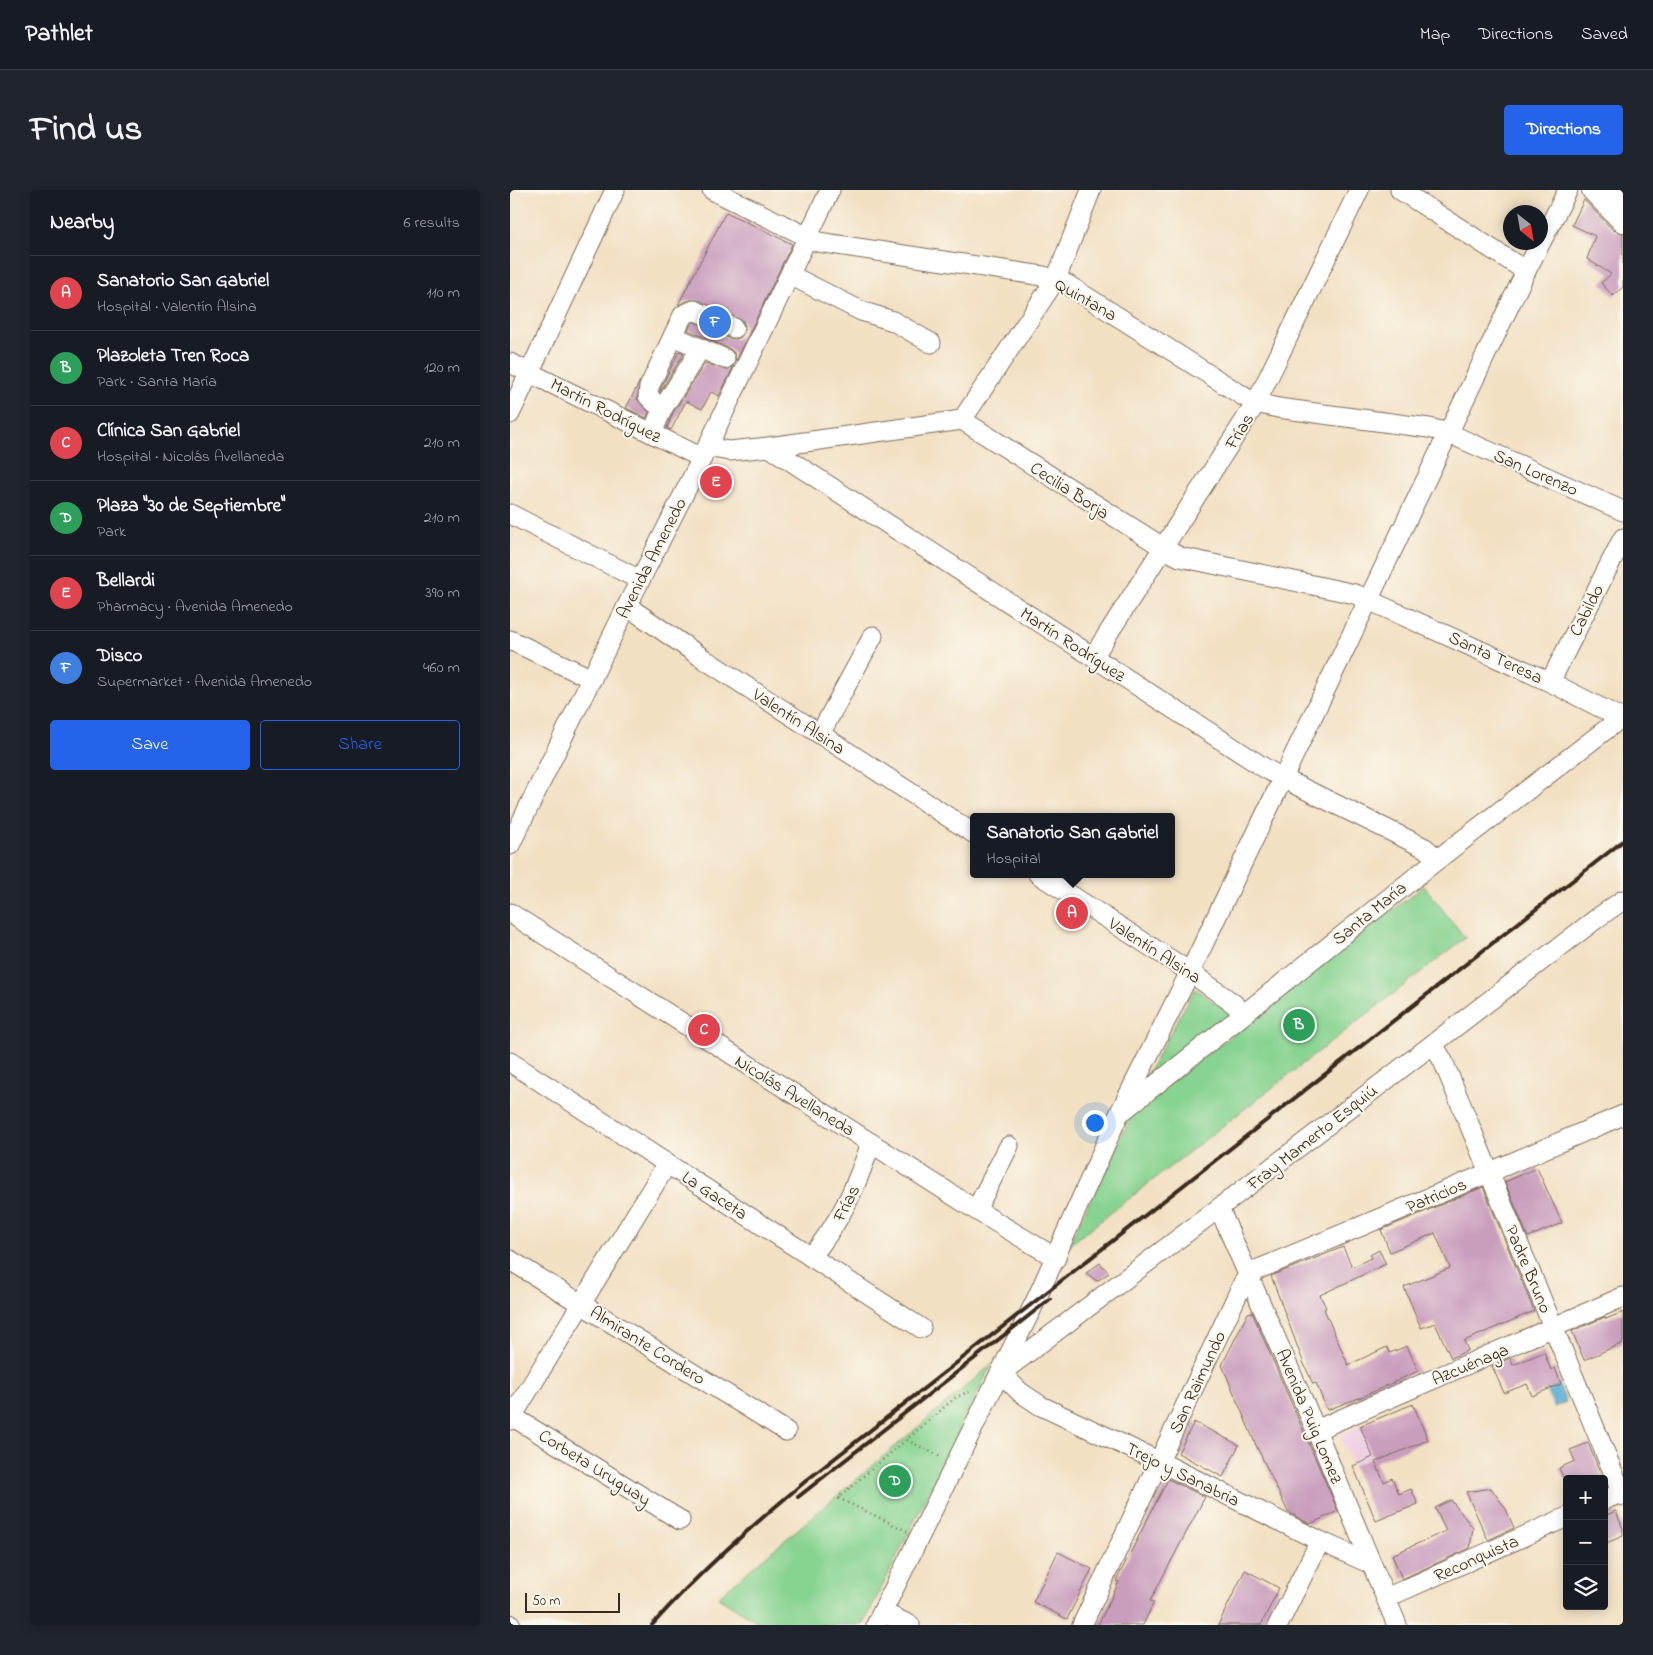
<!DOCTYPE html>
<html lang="en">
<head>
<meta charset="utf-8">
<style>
  :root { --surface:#171b24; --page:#20242c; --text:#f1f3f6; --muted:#9ea1a6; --line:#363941; --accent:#2563eb }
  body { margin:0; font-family:"Indie Flower",sans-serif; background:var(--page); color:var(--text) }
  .controls { position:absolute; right:15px; bottom:15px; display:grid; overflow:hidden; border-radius:5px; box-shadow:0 2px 12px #0003 }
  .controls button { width:45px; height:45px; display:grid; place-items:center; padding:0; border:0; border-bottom:1px solid var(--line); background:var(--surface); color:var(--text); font:25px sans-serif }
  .compass { position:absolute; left:993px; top:15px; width:45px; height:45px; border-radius:50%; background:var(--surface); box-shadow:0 2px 12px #0003; rotate:149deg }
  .scale { position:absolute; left:15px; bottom:12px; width:95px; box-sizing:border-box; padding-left:5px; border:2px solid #3b2a1e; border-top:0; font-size:14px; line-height:18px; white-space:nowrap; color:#3b2a1e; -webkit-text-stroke:4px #fbf7ec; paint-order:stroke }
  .you { position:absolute; left:584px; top:932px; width:18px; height:18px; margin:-12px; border:4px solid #fff; border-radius:50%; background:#1a73e8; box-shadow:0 0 0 8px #1a73e833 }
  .badge { display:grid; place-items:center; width:32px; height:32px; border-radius:50%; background:var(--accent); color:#fff; font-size:16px; font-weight:700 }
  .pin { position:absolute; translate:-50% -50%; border:2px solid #fff; box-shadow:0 1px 5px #0006 }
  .popup { position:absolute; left:460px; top:623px; width:205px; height:65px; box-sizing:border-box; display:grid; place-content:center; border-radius:5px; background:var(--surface); filter:drop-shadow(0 1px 4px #0005); font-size:16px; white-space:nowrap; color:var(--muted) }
  .popup b { font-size:19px; color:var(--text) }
  .popup::after { content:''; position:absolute; left:50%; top:100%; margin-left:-10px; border:10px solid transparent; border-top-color:var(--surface) }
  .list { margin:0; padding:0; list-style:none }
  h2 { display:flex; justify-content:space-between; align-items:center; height:65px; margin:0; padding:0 20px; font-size:21px }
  h2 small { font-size:16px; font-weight:400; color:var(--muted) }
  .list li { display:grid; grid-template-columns:32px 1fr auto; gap:15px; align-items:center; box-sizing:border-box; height:75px; padding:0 20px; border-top:1px solid var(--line) }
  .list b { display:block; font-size:19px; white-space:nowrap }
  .list p { margin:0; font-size:16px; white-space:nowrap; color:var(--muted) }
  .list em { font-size:16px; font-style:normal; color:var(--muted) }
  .actions { display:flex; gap:10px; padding:15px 20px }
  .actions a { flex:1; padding:11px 0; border:1px solid var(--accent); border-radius:5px; text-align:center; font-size:18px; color:var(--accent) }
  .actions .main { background:var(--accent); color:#fff }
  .icon { flex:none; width:28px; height:28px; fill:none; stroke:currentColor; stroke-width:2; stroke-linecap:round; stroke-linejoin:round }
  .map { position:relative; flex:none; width:1113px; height:1435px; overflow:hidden; border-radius:5px }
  header { display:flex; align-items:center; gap:30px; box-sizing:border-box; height:70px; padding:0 25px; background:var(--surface); border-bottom:1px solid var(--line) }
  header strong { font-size:24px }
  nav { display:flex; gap:28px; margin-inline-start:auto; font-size:18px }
  .intro { display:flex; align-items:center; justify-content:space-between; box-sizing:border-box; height:120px; padding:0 30px }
  h1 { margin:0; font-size:35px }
  .button { padding:12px 22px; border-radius:5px; background:var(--accent); color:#fff; font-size:18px; font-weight:700 }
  main { display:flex; gap:30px; padding:0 30px }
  aside { flex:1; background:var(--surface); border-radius:5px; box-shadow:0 2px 12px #0003 }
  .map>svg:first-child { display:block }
  .built { fill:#f0d0e4 }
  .green { fill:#87d391; stroke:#617e58 }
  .water { fill:#53acd1; stroke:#476b78 }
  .building { fill:#c99ebd }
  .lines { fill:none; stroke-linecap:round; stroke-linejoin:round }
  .minor-casing { stroke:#7b6a58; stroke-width:21 }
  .major-casing { stroke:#7b6a58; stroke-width:26 }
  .path { stroke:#7b6a58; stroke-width:2.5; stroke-dasharray:1 4; stroke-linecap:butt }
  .minor { stroke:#fff; stroke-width:19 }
  .major { stroke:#fff; stroke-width:24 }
  .rail { stroke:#3b2a1e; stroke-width:4 }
  .labels { text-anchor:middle; stroke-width:4; stroke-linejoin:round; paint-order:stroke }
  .street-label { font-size:18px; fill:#3b2a1e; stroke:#fbf7ec }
</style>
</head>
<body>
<header>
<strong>Pathlet</strong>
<nav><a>Map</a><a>Directions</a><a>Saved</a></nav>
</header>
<div class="intro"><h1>Find us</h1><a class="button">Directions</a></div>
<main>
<aside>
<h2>Nearby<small>6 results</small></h2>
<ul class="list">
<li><span class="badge" style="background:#e0444e">A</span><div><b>Sanatorio San Gabriel</b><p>Hospital · Valentín Alsina</p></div><em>110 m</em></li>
<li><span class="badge" style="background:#2e9e5b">B</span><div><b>Plazoleta Tren Roca</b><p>Park · Santa María</p></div><em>120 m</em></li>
<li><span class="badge" style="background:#e0444e">C</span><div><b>Clínica San Gabriel</b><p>Hospital · Nicolás Avellaneda</p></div><em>210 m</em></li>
<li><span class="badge" style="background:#2e9e5b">D</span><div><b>Plaza &quot;30 de Septiembre&quot;</b><p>Park</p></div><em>210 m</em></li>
<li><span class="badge" style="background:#e0444e">E</span><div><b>Bellardi</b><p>Pharmacy · Avenida Amenedo</p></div><em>390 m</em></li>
<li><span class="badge" style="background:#3f7fe0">F</span><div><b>Disco</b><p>Supermarket · Avenida Amenedo</p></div><em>460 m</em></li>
</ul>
<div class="actions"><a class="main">Save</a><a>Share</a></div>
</aside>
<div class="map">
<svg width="1113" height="1435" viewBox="0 0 1113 1435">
  <rect width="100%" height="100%" fill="#fbf7ec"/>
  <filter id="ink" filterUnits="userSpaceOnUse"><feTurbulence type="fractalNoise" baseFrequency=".02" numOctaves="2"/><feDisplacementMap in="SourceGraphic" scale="10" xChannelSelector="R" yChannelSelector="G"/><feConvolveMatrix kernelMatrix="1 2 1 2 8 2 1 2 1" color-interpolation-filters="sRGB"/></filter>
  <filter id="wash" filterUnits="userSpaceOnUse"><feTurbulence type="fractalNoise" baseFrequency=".0096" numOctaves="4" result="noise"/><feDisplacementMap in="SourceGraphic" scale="20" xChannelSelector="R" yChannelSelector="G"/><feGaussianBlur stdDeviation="1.12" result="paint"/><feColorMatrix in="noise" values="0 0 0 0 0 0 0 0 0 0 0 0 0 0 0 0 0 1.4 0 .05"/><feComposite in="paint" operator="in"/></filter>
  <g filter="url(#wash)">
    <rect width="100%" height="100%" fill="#f2e0c3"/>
    <polygon class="built" points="850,1236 863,1267 843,1276 830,1245"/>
    <g class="green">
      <polygon points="914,696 955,748 558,1056 623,922"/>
      <polygon points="685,799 722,825 629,899"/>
      <polygon points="482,1174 353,1435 253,1435 208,1407"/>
    </g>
    <polygon class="water" points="1049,1195 1056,1212 1044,1217 1037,1200"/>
    <g id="blocks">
      <g class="building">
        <polygon points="1074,10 1103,40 1113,43 1113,97 1103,106 1091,93 1101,84 1077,69 1085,46 1062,35"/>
        <polygon points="216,22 282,54 226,171 224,163 220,159 178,140 181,134 184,132 219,148 226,149 231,147 234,142 235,136 233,131 188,110 180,110 168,115"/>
        <polygon points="169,161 174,163 150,202 150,200"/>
        <polygon points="195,173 216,180 224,176 209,206 201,202 192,219 176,211 161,240 157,238 163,223"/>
        <polygon points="130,191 127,209 139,222 136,228 116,218"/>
        <polygon points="1027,978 1052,1033 1018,1047 995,992"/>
        <polygon points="973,997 1024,1121 954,1151 958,1160 941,1168 925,1133 911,1138 894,1097 940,1078 925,1043 880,1062 871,1040"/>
        <polygon points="833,1057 842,1077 861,1068 860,1065 869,1060 876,1074 810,1105 816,1118 814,1119 838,1175 877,1157 880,1163 897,1156 908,1181 854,1206 817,1220 806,1193 803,1194 794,1174 761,1086"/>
        <polygon points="590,1073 599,1083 587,1091 576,1083"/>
        <polygon points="742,1122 828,1321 800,1334 778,1322 745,1253 712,1175 738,1123"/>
        <polygon points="1113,1122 1113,1153 1074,1170 1062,1141 1095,1127 1096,1129"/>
        <polygon points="1034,1162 1041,1180 1045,1178 1051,1194 1022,1206 1017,1194 994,1203 982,1176 1000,1168 1003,1175"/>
        <polygon points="903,1214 918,1250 865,1272 874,1292 882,1288 889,1304 901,1299 908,1314 866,1331 843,1276 863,1267 850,1236"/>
        <polygon points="684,1232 729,1255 713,1287 668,1263"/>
        <polygon points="1078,1253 1093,1289 1054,1289 1049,1278 1065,1271 1060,1260"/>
        <polygon points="658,1289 695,1307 640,1411 644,1412 633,1435 588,1435 609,1392 606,1391"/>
        <polygon points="981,1298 996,1319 1004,1338 978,1350 956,1302"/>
        <polygon points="941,1310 963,1338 960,1358 892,1389 882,1365 936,1341 925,1318"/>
        <polygon points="1106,1321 1113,1339 1113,1346 1094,1354 1094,1326"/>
        <polygon points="548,1362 582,1379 557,1429 523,1412"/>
        <polygon points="735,1380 769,1398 751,1435 708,1435"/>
      </g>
    </g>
  </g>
  <g filter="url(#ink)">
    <use href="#blocks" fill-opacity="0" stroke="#7b6a58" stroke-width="1"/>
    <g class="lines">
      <defs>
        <g id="minor">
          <polyline points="202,0 308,52 533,86 546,89 558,95 733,206 746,213 768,218 919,238 938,243 1113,321"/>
          <polyline points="890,0 1016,81"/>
          <polyline points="280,85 351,121 383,131 421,153"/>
          <polyline points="163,146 215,169"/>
          <polyline points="0,173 192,268"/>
          <polyline points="153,218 145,213 138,206 139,197 173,125 184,120 224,138"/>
          <polyline points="0,224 105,0"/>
          <polyline points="452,230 546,89 581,0"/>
          <polyline points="142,243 153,218 191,158"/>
          <polyline points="197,257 219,261 259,257 753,577 772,588 915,658 928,669"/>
          <polyline points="259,257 452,230 662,363 670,367 845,404 1040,492 1111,528"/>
          <polyline points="0,324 130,390"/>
          <polyline points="117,416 194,469 463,643"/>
          <polyline points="0,450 82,489"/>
          <polyline points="583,467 746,213 849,0"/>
          <polyline points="1040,492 1113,348"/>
          <polyline points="310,544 363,446"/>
          <polyline points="0,655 117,416 192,268 320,0"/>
          <polyline points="528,684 680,782 724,814 734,824"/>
          <polyline points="0,723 466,1020 546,1068"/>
          <polyline points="923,854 933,871 1113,1306"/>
          <polyline points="0,872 411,1138"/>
          <polyline points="614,920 928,669 1111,528 1113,528"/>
          <polyline points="709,1018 806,1240 887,1435"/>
          <polyline points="466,1020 499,956"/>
          <path d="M301 1067C332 1029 345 999 361 953"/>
          <polyline points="0,1070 276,1241"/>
          <polyline points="0,1225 170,1330"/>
          <polyline points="0,1230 157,974"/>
          <polyline points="806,1240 1113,1107"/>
          <polyline points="1094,1310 1113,1302"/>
          <polyline points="861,1374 810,1351 650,1272 531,1216 510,1202 491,1183 709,1018 1086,729 1113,710"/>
          <polyline points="876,1408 1057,1327"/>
          <polyline points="372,1422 400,1435"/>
          <polyline points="0,1434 1,1435"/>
          <polyline points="366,1435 526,1110 609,924 680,782 1016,81 1058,0"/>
          <polyline points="572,1435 733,1093 739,1085 749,1079 978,983 1113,925"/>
          <polyline points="768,1435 810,1351"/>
        </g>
        <g id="major">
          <polyline points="1084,0 1113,30"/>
          <polyline points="1108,0 1113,5"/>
        </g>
      </defs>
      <use href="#minor" class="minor-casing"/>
      <use href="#major" class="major-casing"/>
      <g class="path">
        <polyline points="397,1250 431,1267"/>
        <polyline points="397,1341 328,1308 445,1208 453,1204 463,1201"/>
      </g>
      <use href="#minor" class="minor"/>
      <use href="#major" class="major"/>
      <g class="rail">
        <polyline points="288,1307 540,1109"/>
        <path d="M142 1435C189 1382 243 1335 297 1290L1113 651"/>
      </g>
    </g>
  </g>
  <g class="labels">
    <g class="street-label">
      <text transform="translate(576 109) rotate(30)" y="6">Quintana</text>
      <text transform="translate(96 220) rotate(27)" y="6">Martín Rodríguez</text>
      <text transform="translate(729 241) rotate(-58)" y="6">Frías</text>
      <text transform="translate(1026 282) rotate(24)" y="6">San Lorenzo</text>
      <text transform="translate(560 300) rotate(33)" y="6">Cecilia Borja</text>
      <text transform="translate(141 368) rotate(-63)" y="6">Avenida Amenedo</text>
      <text transform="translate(1076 420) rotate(-63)" y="6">Cabildo</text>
      <text transform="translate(563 454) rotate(33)" y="6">Martín Rodríguez</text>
      <text transform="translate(986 467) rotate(25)" y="6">Santa Teresa</text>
      <text transform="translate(289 531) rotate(33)" y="6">Valentín Alsina</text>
      <text transform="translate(859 723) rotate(-39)" y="6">Santa María</text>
      <text transform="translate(645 760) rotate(33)" y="6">Valentín Alsina</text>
      <text transform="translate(285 905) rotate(32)" y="6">Nicolás Avellaneda</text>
      <text transform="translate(802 947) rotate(-38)" y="6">Fray Mamerto Esquiú</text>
      <text transform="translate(205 1005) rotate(33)" y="6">La Gaceta</text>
      <text transform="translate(926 1005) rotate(-23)" y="6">Patricios</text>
      <text transform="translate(336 1013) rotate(-63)" y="6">Frías</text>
      <text transform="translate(1019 1079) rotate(67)" y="6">Padre Bruno</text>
      <text transform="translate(138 1155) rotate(32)" y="6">Almirante Cordero</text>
      <text transform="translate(960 1174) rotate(-23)" y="6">Azcuénaga</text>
      <text transform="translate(687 1192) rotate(-65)" y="6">San Raimundo</text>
      <text transform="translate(800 1226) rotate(67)" y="6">Avenida Puig Lomez</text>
      <text transform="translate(85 1277) rotate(32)" y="6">Corbeta Uruguay</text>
      <text transform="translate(673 1284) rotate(26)" y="6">Trejo y Sanabria</text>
      <text transform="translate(966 1368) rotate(-24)" y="6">Reconquista</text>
    </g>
  </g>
</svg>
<div class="controls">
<button>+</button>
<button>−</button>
<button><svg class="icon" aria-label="layers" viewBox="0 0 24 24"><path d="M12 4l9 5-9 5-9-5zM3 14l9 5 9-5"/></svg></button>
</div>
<svg class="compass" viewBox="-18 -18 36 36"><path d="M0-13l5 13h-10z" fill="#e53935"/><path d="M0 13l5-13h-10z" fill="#9ea1a6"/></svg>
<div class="scale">50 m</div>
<div class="you"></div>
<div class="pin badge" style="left:562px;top:723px;background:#e0444e">A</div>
<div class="popup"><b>Sanatorio San Gabriel</b>Hospital</div>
<div class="pin badge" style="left:789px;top:835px;background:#2e9e5b">B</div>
<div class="pin badge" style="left:194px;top:840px;background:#e0444e">C</div>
<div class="pin badge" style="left:385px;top:1291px;background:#2e9e5b">D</div>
<div class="pin badge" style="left:206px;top:292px;background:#e0444e">E</div>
<div class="pin badge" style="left:205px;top:132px;background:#3f7fe0">F</div>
</div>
</main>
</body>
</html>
